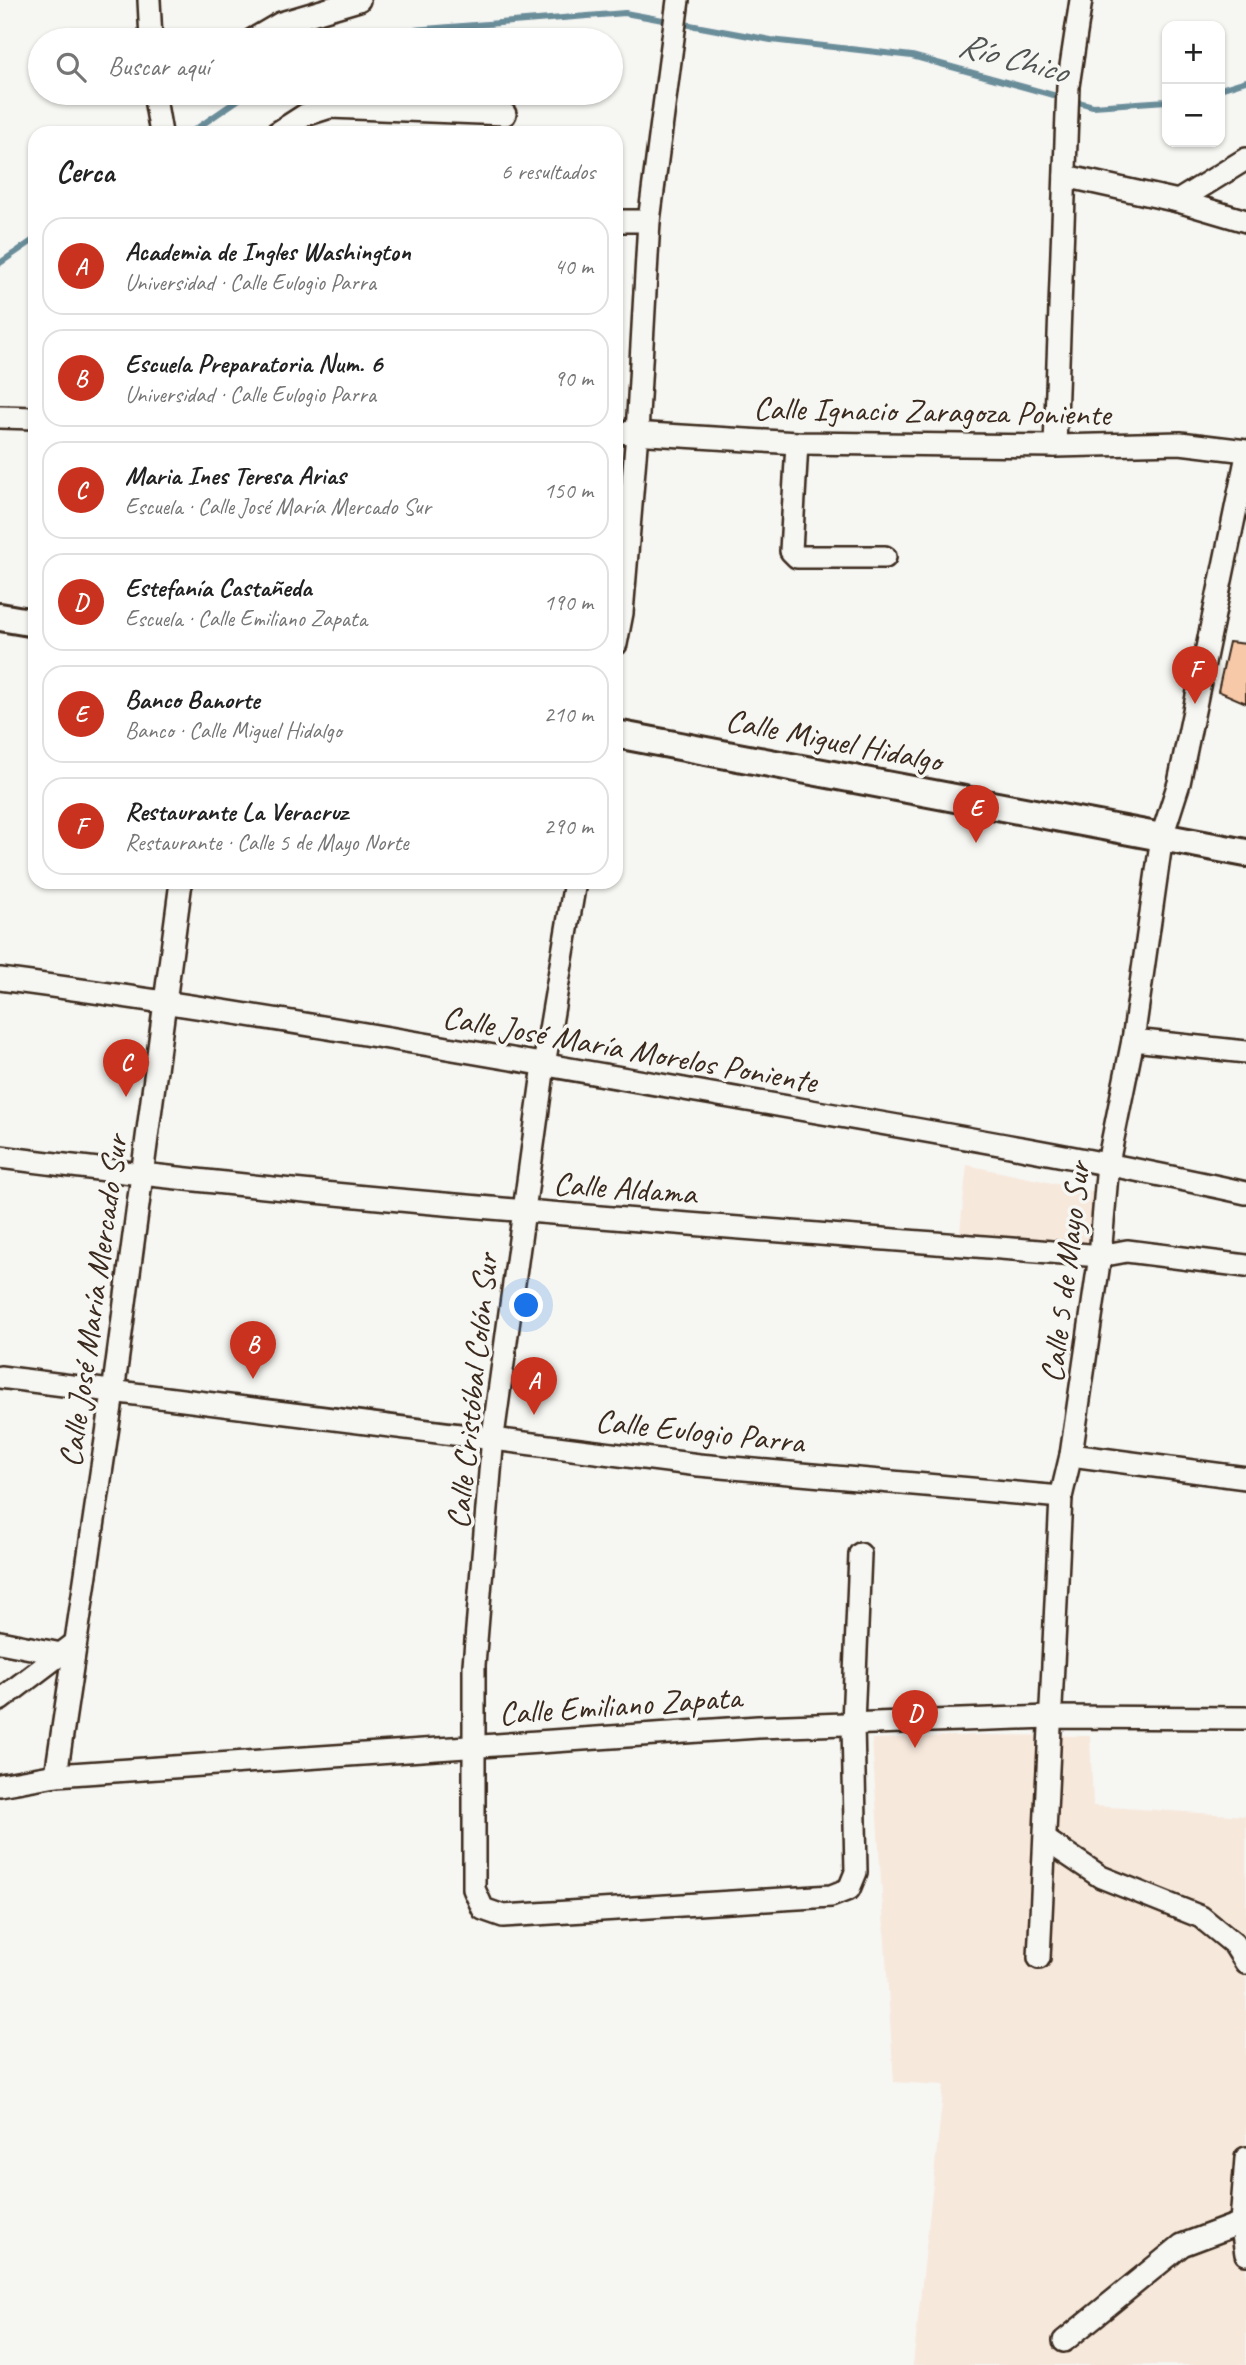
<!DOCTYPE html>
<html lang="es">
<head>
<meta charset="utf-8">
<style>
  :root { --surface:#fff; --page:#f6f6f6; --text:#222; --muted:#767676; --line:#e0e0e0; --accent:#c8321e }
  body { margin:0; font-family:Caveat,sans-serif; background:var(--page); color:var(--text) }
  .controls { position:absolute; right:21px; top:21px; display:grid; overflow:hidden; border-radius:14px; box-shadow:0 2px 5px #0004 }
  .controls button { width:63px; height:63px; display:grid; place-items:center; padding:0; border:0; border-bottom:2px solid var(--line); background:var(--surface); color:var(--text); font:35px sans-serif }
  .you { position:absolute; left:527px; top:1306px; width:24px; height:24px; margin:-18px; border:5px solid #fff; border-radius:50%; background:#1a73e8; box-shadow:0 0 0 10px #1a73e833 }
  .badge { display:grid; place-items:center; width:46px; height:46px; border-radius:50%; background:var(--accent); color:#fff; font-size:23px; font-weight:700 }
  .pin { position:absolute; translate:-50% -58px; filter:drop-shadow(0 2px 4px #0008) }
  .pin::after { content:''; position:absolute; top:37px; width:24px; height:21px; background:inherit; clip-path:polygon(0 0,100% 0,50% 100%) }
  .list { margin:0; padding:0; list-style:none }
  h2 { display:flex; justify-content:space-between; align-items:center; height:91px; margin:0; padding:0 28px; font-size:30px }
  h2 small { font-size:23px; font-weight:400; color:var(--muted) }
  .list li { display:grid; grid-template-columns:46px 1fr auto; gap:21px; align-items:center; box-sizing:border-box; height:98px; margin:0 14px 14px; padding:0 14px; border:2px solid var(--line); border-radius:21px }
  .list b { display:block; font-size:26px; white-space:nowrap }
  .list p { margin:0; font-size:23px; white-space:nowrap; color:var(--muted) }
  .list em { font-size:23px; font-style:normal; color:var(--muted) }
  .icon { flex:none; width:38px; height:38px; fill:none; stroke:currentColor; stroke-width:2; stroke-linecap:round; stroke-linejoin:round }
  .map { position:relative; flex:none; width:1246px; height:2365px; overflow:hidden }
  .search { position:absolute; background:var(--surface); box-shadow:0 2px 5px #0004; left:28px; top:28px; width:595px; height:77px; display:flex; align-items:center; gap:18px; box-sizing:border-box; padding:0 24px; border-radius:38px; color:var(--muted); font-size:26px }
  .panel { position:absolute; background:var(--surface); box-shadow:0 2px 5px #0004; left:28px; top:126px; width:595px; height:763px; border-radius:21px }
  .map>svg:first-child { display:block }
  .built { fill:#f7e8dc }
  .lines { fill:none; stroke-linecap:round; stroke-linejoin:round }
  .stream { stroke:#6b8d9a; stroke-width:6 }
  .building { fill:#f8c9a8; stroke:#3b2a1e; stroke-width:2 }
  .minor-casing { stroke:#3b2a1e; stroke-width:26 }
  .major-casing { stroke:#3b2a1e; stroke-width:32 }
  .minor { stroke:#f6f6f2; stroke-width:21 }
  .major { stroke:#f6f6f2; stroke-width:26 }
  .labels { text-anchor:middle; stroke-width:7; stroke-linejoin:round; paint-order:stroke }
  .street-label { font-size:33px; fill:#3b2a1e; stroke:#f6f6f2 }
  .water-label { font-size:35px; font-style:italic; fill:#4f5352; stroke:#f6f6f2 }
</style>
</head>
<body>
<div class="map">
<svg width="1246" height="2365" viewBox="0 0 1246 2365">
  <rect width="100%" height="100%" fill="#f6f6f2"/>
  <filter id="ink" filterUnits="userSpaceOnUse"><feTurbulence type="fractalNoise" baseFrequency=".0143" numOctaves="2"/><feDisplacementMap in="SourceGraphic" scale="14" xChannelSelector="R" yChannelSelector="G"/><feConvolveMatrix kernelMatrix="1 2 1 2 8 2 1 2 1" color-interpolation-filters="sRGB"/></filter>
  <g filter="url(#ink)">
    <g class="built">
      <polygon points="967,1165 1095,1192 1089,1250 959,1241"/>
      <polygon points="980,1735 1090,1736 1093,1806 1246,1816 1246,2365 913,2365 944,2085 894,2082 872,1739"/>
    </g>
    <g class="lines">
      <g class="stream">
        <polyline points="347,40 363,34 625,13 771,40 912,56 1093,106 1167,101"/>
        <polyline points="1220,89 1246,81"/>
        <polyline points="190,133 248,93"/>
        <polyline points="0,263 35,239"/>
      </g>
    </g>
    <polygon class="building" points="1229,642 1246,644 1246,703 1218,691"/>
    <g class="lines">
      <defs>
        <g id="minor">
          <polyline points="149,0 151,40"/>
          <polyline points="252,40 281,23 359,0"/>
          <polyline points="154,93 161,133"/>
          <polyline points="277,133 305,115 330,107 505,114"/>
          <polyline points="1065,176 1178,201 1246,221"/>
          <polyline points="1178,201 1246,159"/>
          <polyline points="616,221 649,221"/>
          <polyline points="0,417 35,418"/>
          <polyline points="616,432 797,443 1055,446 1180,443 1246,451"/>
          <polyline points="797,443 791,551 797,557 885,557"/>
          <polyline points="1055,446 1068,86 1081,0"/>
          <polyline points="616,644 622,613 637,433 649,221 678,0"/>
          <polyline points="575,882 544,1065 493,1436 474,1665 474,1889 483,1909 503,1916 831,1896 849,1889 856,1872 853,1723 860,1554"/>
          <path d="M0 979C229 1009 456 1049 684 1089 872 1122 1060 1152 1246 1193"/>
          <polyline points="1133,1040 1246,1052"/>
          <path d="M0 1157C365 1204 733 1226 1100 1256L1127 1251 1246 1266"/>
          <polyline points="0,1377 699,1465 1061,1497"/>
          <polyline points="1071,1455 1246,1478"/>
          <polyline points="0,1642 61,1654"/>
          <polyline points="0,1700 74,1644"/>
          <polyline points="56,1775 113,1393 181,882"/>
          <polyline points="0,1785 56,1775 758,1727 1049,1717 1246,1718"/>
          <polyline points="1046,1840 1101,1877 1201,1917 1234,1944 1246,1963"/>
          <polyline points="1039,1958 1061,1497 1071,1455 1100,1256 1108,1163 1133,1040 1162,836 1179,783 1246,460"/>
          <polyline points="1246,2158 1241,2222 1246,2254"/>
          <polyline points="1064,2341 1182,2245 1246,2221"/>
        </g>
        <g id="major">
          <polyline points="0,617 35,623"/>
          <polyline points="616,734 1246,853"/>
        </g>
      </defs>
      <use href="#minor" class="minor-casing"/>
      <use href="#major" class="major-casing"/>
      <use href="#minor" class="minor"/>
      <use href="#major" class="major"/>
    </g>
  </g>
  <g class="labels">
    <g class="street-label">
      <text transform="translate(932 410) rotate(1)" y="12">Calle Ignacio Zaragoza Poniente</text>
      <text transform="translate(834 739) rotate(11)" y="12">Calle Miguel Hidalgo</text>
      <text transform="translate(630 1048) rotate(10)" y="12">Calle José María Morelos Poniente</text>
      <text transform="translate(625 1187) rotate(4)" y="12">Calle Aldama</text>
      <text transform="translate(1064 1272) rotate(-83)" y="12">Calle 5 de Mayo Sur</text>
      <text transform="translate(92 1301) rotate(-82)" y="12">Calle José María Mercado Sur</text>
      <text transform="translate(471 1391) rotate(-84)" y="12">Calle Cristóbal Colón Sur</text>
      <text transform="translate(700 1430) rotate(6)" y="12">Calle Eulogio Parra</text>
      <text transform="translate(620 1704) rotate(-4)" y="12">Calle Emiliano Zapata</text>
    </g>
    <g class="water-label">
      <text transform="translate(1013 57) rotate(15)" y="12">Río Chico</text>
    </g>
  </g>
</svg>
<div class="controls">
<button>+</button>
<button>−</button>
</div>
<div class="you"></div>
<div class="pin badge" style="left:534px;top:1415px">A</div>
<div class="pin badge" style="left:253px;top:1379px">B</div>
<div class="pin badge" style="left:126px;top:1097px">C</div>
<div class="pin badge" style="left:915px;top:1748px">D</div>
<div class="pin badge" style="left:976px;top:843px">E</div>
<div class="pin badge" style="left:1195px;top:704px">F</div>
<div class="search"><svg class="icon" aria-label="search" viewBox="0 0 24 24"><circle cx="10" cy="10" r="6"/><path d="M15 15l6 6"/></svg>Buscar aquí</div>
<section class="panel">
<h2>Cerca<small>6 resultados</small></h2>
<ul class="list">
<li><span class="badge">A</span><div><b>Academia de Ingles Washington</b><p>Universidad · Calle Eulogio Parra</p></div><em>40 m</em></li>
<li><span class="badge">B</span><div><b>Escuela Preparatoria Num. 6</b><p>Universidad · Calle Eulogio Parra</p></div><em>90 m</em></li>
<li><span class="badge">C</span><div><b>Maria Ines Teresa Arias</b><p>Escuela · Calle José María Mercado Sur</p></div><em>150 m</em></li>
<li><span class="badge">D</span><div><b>Estefanía Castañeda</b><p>Escuela · Calle Emiliano Zapata</p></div><em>190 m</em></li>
<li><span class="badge">E</span><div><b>Banco Banorte</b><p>Banco · Calle Miguel Hidalgo</p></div><em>210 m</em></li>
<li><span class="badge">F</span><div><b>Restaurante La Veracruz</b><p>Restaurante · Calle 5 de Mayo Norte</p></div><em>290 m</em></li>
</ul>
</section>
</div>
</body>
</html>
